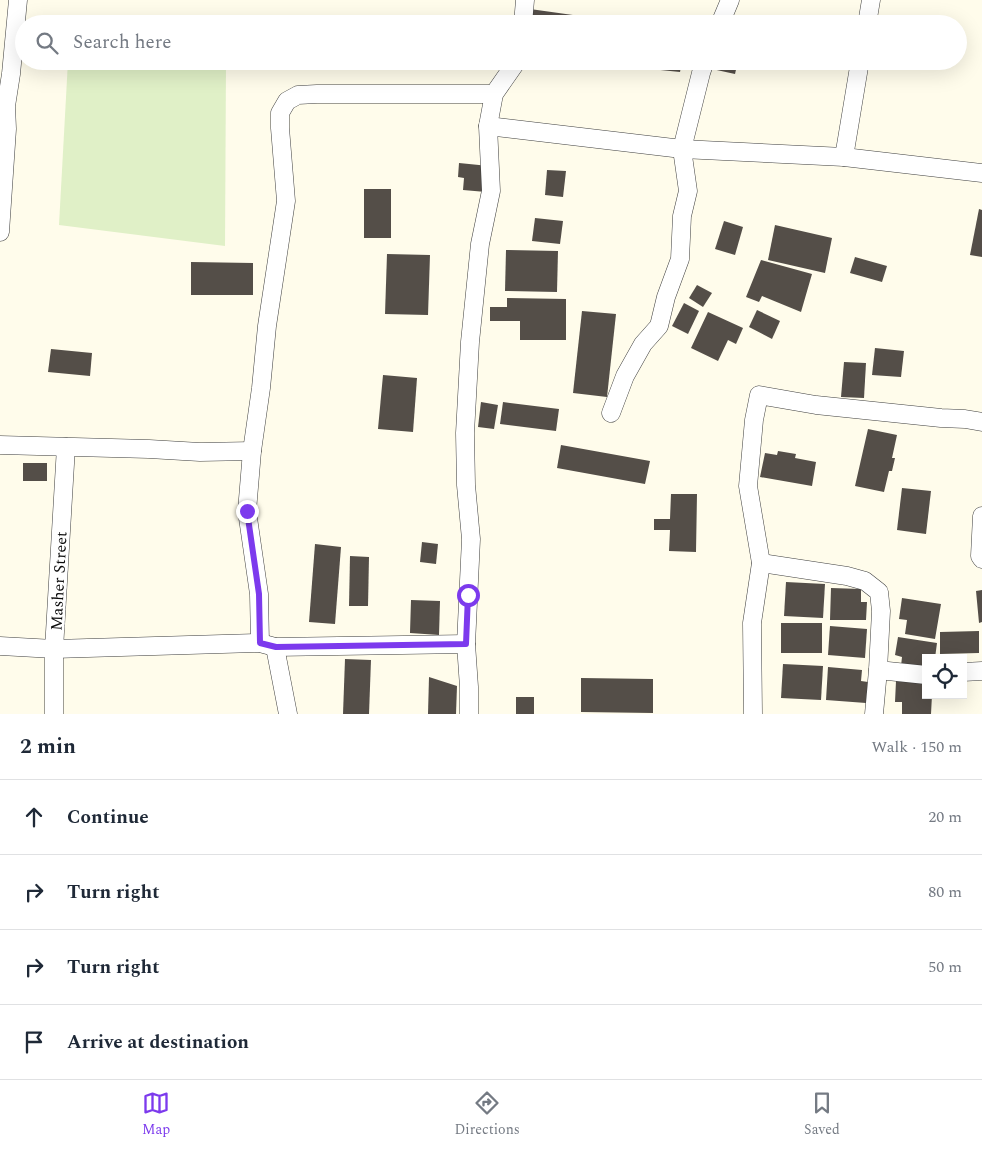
<!DOCTYPE html>
<html lang="en">
<head>
<meta charset="utf-8">
<style>
  :root { --surface:#fff; --page:#f6f6f7; --text:#1f2937; --muted:#747a83; --line:#e0e1e3; --accent:#7c3aed }
  body { margin:0; font-family:Spectral,serif; background:var(--page); color:var(--text) }
  .controls { position:absolute; right:15px; bottom:15px; display:grid; overflow:hidden; border-radius:0px; box-shadow:0 5px 20px #0002 }
  .controls button { width:45px; height:45px; display:grid; place-items:center; padding:0; border:0; border-bottom:1px solid var(--line); background:var(--surface); color:var(--text); font:25px sans-serif }
  .stop { position:absolute; width:15px; height:15px; margin:-11px; border:4px solid #7c3aed; border-radius:50%; background:#fff }
  .stop.end { background:#7c3aed; border-color:#fff; box-shadow:0 1px 5px #0008 }
  .list { margin:0; padding:0; list-style:none }
  h2 { display:flex; justify-content:space-between; align-items:center; height:65px; margin:0; padding:0 20px; font-size:21px }
  h2 small { font-size:16px; font-weight:400; color:var(--muted) }
  .list li { display:grid; grid-template-columns:32px 1fr auto; gap:15px; align-items:center; box-sizing:border-box; height:75px; padding:0 20px; border-top:1px solid var(--line) }
  .list b { display:block; font-size:19px; white-space:nowrap }
  .list em { font-size:16px; font-style:normal; color:var(--muted) }
  .icon { flex:none; width:28px; height:28px; fill:none; stroke:currentColor; stroke-width:2; stroke-linecap:round; stroke-linejoin:round }
  .map { position:relative; flex:none; width:982px; height:714px; overflow:hidden }
  .search { position:absolute; background:var(--surface); box-shadow:0 5px 20px #0002; left:15px; right:15px; top:15px; height:55px; display:flex; align-items:center; gap:12px; box-sizing:border-box; padding:0 18px; border-radius:28px; color:var(--muted); font-size:19px }
  .sheet { height:365px; background:var(--surface) }
  nav { display:flex; justify-content:space-around; align-items:center; box-sizing:border-box; height:70px; border-top:1px solid var(--line); background:var(--surface); font-size:14px; color:var(--muted) }
  nav a { display:grid; justify-items:center; gap:2px }
  nav .on { color:var(--accent) }
  .map>svg:first-child { display:block }
  .pitch { fill:#e0f0c7 }
  .building { fill:#544e48 }
  .lines { fill:none; stroke-linecap:round; stroke-linejoin:round }
  .street-casing { stroke:#3f3f3f; stroke-width:19 }
  .street { stroke:#fff; stroke-width:18 }
  .route { stroke:#7c3aed; stroke-width:6 }
  .labels { text-anchor:middle; stroke-width:5; stroke-linejoin:round; paint-order:stroke }
  .street-label { font-size:16px; fill:#0c0c0c; stroke:#fff }
</style>
</head>
<body>
<div class="map">
<svg width="982" height="714" viewBox="0 0 982 714">
  <rect width="100%" height="100%" fill="#fffceb"/>
  <polygon class="pitch" points="68,61 226,61 225,246 59,225"/>
  <g class="building">
    <polygon points="530,9 580,16 579,24 529,24"/>
    <polygon points="218,15 218,24 82,24 82,17"/>
    <polygon points="631,61 682,61 680,72 631,67"/>
    <polygon points="713,61 738,61 735,74 712,69"/>
    <polygon points="459,163 489,166 486,192 463,190 464,178 458,177"/>
    <polygon points="547,170 566,171 563,197 545,195"/>
    <rect x="364" y="189" width="27" height="49"/>
    <polygon points="979,209 982,210 982,257 970,255"/>
    <polygon points="535,218 563,221 560,244 532,241"/>
    <polygon points="724,221 743,227 735,255 715,249"/>
    <polygon points="775,225 832,238 825,273 768,260"/>
    <polygon points="506,250 558,251 557,292 505,291"/>
    <polygon points="387,254 430,255 428,315 385,314"/>
    <polygon points="855,257 887,266 882,282 850,273"/>
    <polygon points="761,260 812,274 801,312 762,296 759,302 746,297"/>
    <polygon points="191,262 253,263 253,295 191,295"/>
    <polygon points="697,285 712,293 703,307 689,298"/>
    <polygon points="507,298 566,299 566,340 520,340 520,321 490,321 490,307 507,307"/>
    <polygon points="684,303 699,311 688,334 672,326"/>
    <polygon points="757,310 780,321 772,339 749,327"/>
    <polygon points="582,311 616,314 607,397 573,393"/>
    <polygon points="708,312 743,328 736,344 728,340 718,361 691,348"/>
    <polygon points="875,348 904,351 901,377 872,375"/>
    <polygon points="51,349 92,353 90,376 48,372"/>
    <polygon points="844,362 866,363 864,398 841,397"/>
    <polygon points="383,375 417,378 413,432 378,429"/>
    <polygon points="481,402 498,405 494,429 478,427"/>
    <polygon points="503,402 559,409 556,431 500,424"/>
    <polygon points="868,429 897,435 892,458 895,458 892,471 889,471 884,492 855,486"/>
    <polygon points="561,445 650,461 645,484 557,468"/>
    <polygon points="778,451 796,454 795,458 816,462 812,486 760,477 765,453 777,455"/>
    <rect x="23" y="463" width="24" height="18"/>
    <polygon points="902,488 931,491 926,534 897,530"/>
    <polygon points="671,494 697,494 696,552 669,551 670,530 654,530 654,519 670,519"/>
    <polygon points="422,542 438,544 436,564 420,562"/>
    <polygon points="315,544 341,547 335,624 309,622"/>
    <polygon points="350,556 369,557 368,606 349,606"/>
    <polygon points="786,582 825,584 823,618 784,616"/>
    <polygon points="831,588 861,589 861,602 867,602 866,620 830,620"/>
    <polygon points="982,590 982,622 979,623 976,591"/>
    <polygon points="902,598 941,604 935,639 905,634 907,620 899,619"/>
    <polygon points="411,600 440,601 439,635 410,633"/>
    <rect x="781" y="623" width="41" height="30"/>
    <polygon points="830,626 867,629 865,658 828,655"/>
    <polygon points="979,631 979,653 940,654 940,632"/>
    <polygon points="898,637 937,643 935,658 926,658 926,670 901,666 902,657 895,655"/>
    <polygon points="345,659 371,660 369,714 343,714"/>
    <polygon points="783,664 823,666 821,700 781,698"/>
    <polygon points="828,667 862,670 861,681 868,682 866,703 826,700"/>
    <polygon points="429,677 457,686 456,714 428,714"/>
    <polygon points="581,678 653,679 653,713 581,712"/>
    <polygon points="896,681 926,683 926,695 932,695 931,714 902,714 902,702 895,702"/>
    <rect x="516" y="697" width="18" height="17"/>
  </g>
  <g class="lines">
    <defs>
      <g id="street">
        <polyline points="523,24 525,0"/>
        <polyline points="720,24 730,0"/>
        <polyline points="867,24 871,0"/>
        <polyline points="488,126 682,149 844,157 982,173"/>
        <polyline points="844,157 860,61"/>
        <polyline points="0,232 7,129 6,106 11,74 18,0"/>
        <polyline points="611,413 625,376 643,344 659,326 666,297 680,259 682,216 688,191 682,149 701,73 705,61"/>
        <polyline points="0,445 149,449 200,452 252,451"/>
        <polyline points="982,516 980,556 982,559"/>
        <polyline points="761,563 847,576 865,581 879,592 881,611 878,670 874,714"/>
        <polyline points="260,643 259,594 247,511 252,451 261,388 267,326 286,201 280,128 280,113 287,101 298,95 317,94 494,94"/>
        <polyline points="0,646 54,649 260,643 275,647 466,644"/>
        <polyline points="275,647 288,714"/>
        <polyline points="878,670 926,675"/>
        <polyline points="963,672 982,671"/>
        <polyline points="54,714 54,649 66,447"/>
        <polyline points="469,714 469,687 466,644 471,539 466,485 465,433 470,342 480,244 491,191 488,126 494,94 517,61"/>
        <polyline points="753,714 752,623 761,563 748,486 754,420 759,395 816,405 941,418 965,419 982,422"/>
      </g>
    </defs>
    <use href="#street" class="street-casing"/>
    <use href="#street" class="street"/>
  </g>
  <g class="lines">
    <polyline class="route" points="247,511 259,594 260,643 276,647 466,644 468,595"/>
  </g>
  <g class="labels">
    <g class="street-label">
      <text transform="translate(58 581) rotate(-87)" y="6">Masher Street</text>
    </g>
  </g>
</svg>
<div class="controls">
<button><svg class="icon" aria-label="locate" viewBox="0 0 24 24"><circle cx="12" cy="12" r="6"/><path d="M12 2v4M12 18v4M2 12h4M18 12h4"/></svg></button>
</div>
<div class="stop" style="left:468px;top:595px"></div>
<div class="stop end" style="left:247px;top:511px"></div>
<div class="search"><svg class="icon" aria-label="search" viewBox="0 0 24 24"><circle cx="10" cy="10" r="6"/><path d="M15 15l6 6"/></svg>Search here</div>
</div>
<section class="sheet">
<h2>2 min<small>Walk · 150 m</small></h2>
<ul class="list">
<li><svg class="icon" aria-label="ahead" viewBox="0 0 24 24"><path d="M12 20V5M6 11l6-6 6 6"/></svg><div><b>Continue</b></div><em>20 m</em></li>
<li><svg class="icon" aria-label="right" viewBox="0 0 24 24"><path d="M7 20v-9h11M14 6l5 5-5 5"/></svg><div><b>Turn right</b></div><em>80 m</em></li>
<li><svg class="icon" aria-label="right" viewBox="0 0 24 24"><path d="M7 20v-9h11M14 6l5 5-5 5"/></svg><div><b>Turn right</b></div><em>50 m</em></li>
<li><svg class="icon" aria-label="arrive" viewBox="0 0 24 24"><path d="M6 21V4h12l-3 4 3 4H6"/></svg><div><b>Arrive at destination</b></div></li>
</ul>
</section>
<nav>
<a class="on"><svg class="icon" aria-label="map" viewBox="0 0 24 24"><path d="M3 6l6-2 6 2 6-2v14l-6 2-6-2-6 2zM9 4v14M15 6v14"/></svg>Map</a>
<a><svg class="icon" aria-label="directions" viewBox="0 0 24 24"><path d="M12 3l9 9-9 9-9-9zM9 14v-3h6M13 9l2 2-2 2"/></svg>Directions</a>
<a><svg class="icon" aria-label="saved" viewBox="0 0 24 24"><path d="M7 4h10v16l-5-4-5 4z"/></svg>Saved</a>
</nav>
</body>
</html>
